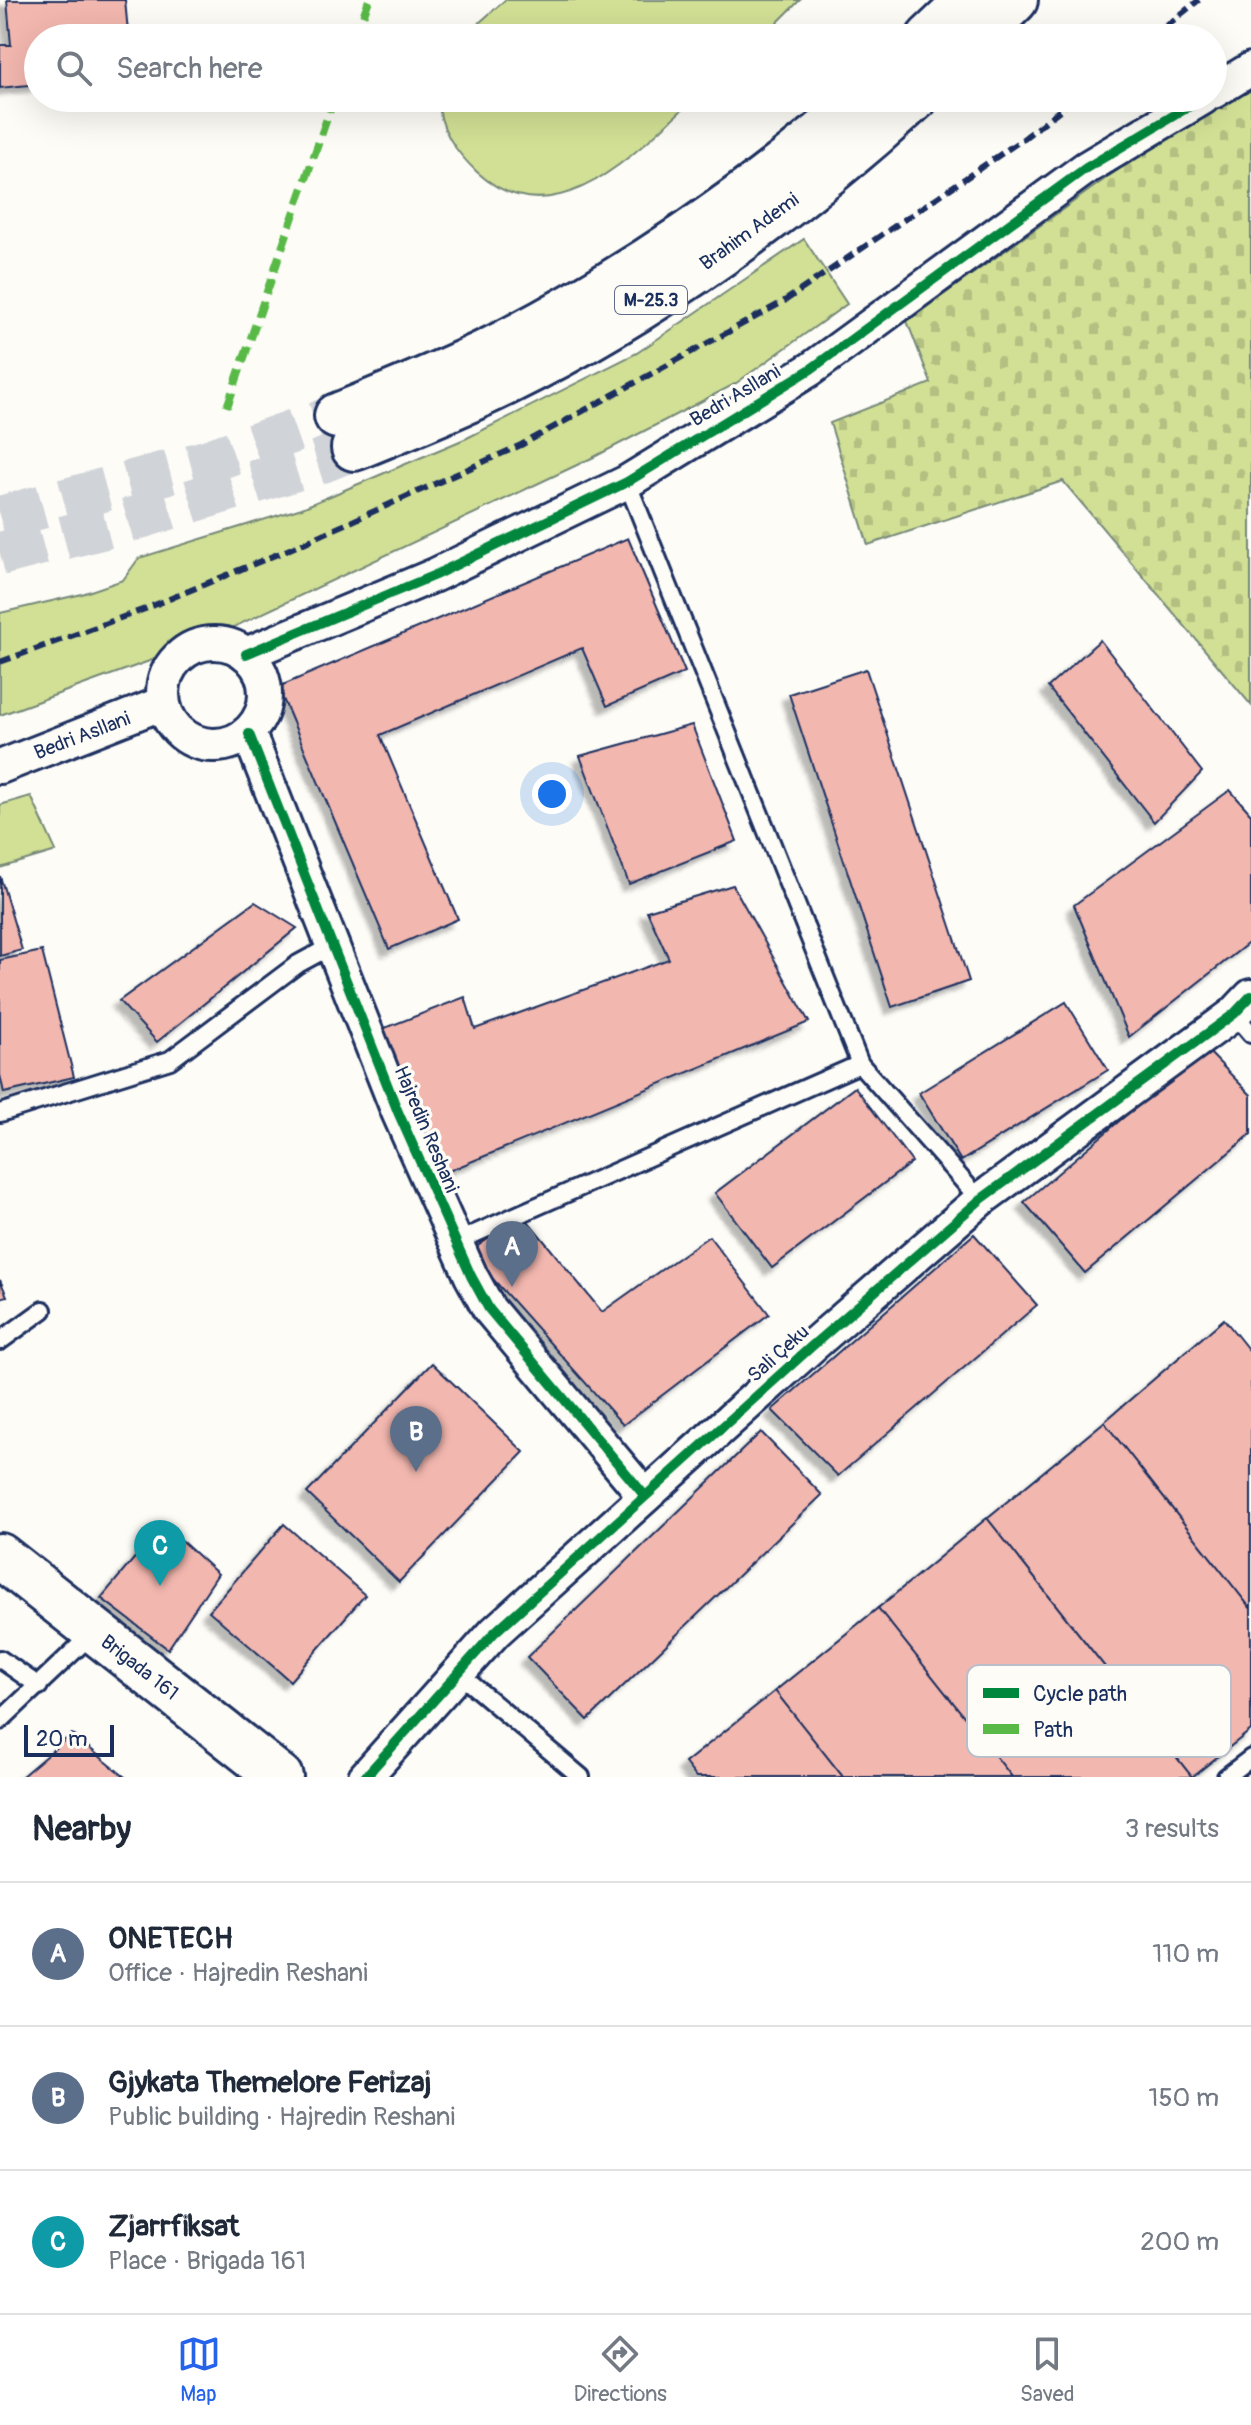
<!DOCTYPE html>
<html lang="en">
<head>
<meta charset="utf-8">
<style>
  :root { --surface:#fff; --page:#f2f2f3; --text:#1f2937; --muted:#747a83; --line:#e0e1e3; --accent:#2563eb }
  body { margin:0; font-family:Pangolin,sans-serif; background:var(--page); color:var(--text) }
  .scale { position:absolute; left:24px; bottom:20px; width:90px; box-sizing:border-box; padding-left:8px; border:4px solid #1b2f5e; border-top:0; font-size:22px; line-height:28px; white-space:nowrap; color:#1b2f5e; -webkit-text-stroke:6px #fdfcf7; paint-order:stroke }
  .you { position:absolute; left:552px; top:794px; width:28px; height:28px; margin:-20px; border:6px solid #fff; border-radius:50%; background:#1a73e8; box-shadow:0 0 0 12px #1a73e833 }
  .badge { display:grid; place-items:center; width:52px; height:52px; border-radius:50%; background:var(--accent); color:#fff; font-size:26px; font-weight:700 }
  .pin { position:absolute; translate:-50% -66px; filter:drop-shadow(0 2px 4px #0008) }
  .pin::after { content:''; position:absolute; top:42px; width:28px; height:24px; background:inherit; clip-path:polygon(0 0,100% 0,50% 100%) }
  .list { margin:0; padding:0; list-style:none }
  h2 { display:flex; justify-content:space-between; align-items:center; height:104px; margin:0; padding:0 32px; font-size:34px }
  h2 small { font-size:26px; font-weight:400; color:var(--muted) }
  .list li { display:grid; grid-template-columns:52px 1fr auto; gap:24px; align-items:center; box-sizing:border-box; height:144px; padding:0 32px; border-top:2px solid var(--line) }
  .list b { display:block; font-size:30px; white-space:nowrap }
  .list p { margin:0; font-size:26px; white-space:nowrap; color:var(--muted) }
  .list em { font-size:26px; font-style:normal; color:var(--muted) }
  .icon { flex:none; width:44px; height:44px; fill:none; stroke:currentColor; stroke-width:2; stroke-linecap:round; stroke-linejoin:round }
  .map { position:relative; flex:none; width:1251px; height:1777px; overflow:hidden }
  .search { position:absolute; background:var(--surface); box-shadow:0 8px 32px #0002; left:24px; right:24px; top:24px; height:88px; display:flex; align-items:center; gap:20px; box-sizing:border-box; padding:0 28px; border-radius:44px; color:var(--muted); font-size:30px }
  .sheet { height:536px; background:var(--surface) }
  nav { display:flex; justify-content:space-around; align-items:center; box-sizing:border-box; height:112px; border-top:2px solid var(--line); background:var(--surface); font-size:22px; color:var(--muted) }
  nav a { display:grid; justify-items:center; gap:4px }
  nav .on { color:var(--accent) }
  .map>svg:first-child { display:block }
  .green { fill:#d1e094; stroke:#768879; stroke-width:2 }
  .cemetery { fill:url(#cemetery-stones); stroke:#768879; stroke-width:2 }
  .building { fill:#f2b7af; stroke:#1b2f5e; stroke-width:2; filter:url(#shadow) }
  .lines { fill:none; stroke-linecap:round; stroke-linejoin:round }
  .primary-tunnel { stroke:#d0d3d8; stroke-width:44; stroke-dasharray:44 22; stroke-linecap:butt }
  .lane-casing { stroke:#1b2f5e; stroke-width:22 }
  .street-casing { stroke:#1b2f5e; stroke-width:38 }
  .secondary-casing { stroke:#1b2f5e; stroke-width:50 }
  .primary-casing { stroke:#1b2f5e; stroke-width:50 }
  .lane { stroke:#fdfcf7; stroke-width:16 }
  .street { stroke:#fdfcf7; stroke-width:32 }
  .secondary { stroke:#fdfcf7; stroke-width:44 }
  .primary { stroke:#fdfcf7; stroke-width:44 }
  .rail { stroke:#1b2f5e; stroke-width:6; stroke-dasharray:12 6; stroke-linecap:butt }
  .quiet { stroke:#58b947; stroke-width:8; stroke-dasharray:16 8; stroke-linecap:butt }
  .cycleway-casing { stroke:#fdfcf7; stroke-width:15 }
  .cycleway { stroke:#00873e; stroke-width:10 }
  .labels { text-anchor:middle; stroke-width:7; stroke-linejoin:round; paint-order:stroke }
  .shield { fill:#fdfcf7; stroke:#5f6c8c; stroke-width:2 }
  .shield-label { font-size:18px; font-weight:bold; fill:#1b2f5e }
  .street-label { font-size:20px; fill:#1b2f5e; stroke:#fdfcf7 }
  .key { fill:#fdfcf7; stroke:#b9bec9; stroke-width:2 }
  .key-label { font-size:22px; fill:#1b2f5e }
</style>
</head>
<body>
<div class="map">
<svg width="1251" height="1777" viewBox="0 0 1251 1777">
  <defs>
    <pattern id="cemetery-stones" width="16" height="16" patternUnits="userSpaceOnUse" patternTransform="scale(2)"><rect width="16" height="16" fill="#d1e094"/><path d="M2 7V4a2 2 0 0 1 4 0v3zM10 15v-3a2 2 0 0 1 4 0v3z" fill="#b3c082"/></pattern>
    <filter id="shadow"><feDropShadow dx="-7" dy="7" stdDeviation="2" flood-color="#0004"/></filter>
  </defs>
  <rect width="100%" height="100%" fill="#fdfcf7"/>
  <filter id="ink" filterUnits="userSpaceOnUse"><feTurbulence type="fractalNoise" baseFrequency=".0125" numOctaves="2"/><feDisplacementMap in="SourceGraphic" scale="16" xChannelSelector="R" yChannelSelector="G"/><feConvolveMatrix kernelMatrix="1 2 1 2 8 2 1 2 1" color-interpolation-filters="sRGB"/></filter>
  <g filter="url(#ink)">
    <g class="green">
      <polygon points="505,0 800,0 762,38 462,38"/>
      <path d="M438 98H695C638 149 555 244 477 172 456 152 439 129 438 98Z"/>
      <polygon points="804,239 847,304 735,384 596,456 202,642 0,715 0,613 82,594 123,580 139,558 302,508 467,438 637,353"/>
      <polygon points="31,796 56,851 0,868 0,805"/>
    </g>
    <polygon class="cemetery" points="1251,89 1251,705 1063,481 868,545 830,423 931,383 907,321 1183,123"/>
    <g class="building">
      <polygon points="7,0 125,0 128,32 169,28 170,38 38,38 38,84 0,88 0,45 11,45"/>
      <polygon points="628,538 685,672 607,706 582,648 380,735 458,919 389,949 278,687"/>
      <polygon points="1100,640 1202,772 1154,822 1048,687"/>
      <polygon points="866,669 969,981 892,1007 789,694"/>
      <polygon points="692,725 737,841 629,884 580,756"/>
      <polygon points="1230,790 1251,814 1251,941 1129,1037 1074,905"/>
      <polygon points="0,876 22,950 0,956"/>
      <polygon points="733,885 809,1022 444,1173 377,1031 465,997 475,1029 669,959 647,911"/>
      <polygon points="255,902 297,928 157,1042 119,1001"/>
      <polygon points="42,951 74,1077 4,1093 0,1075 0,960"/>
      <polygon points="1066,1002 1108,1070 961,1161 919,1093"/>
      <polygon points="1205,1048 1251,1095 1251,1134 1085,1273 1024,1202"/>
      <polygon points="855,1087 912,1162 772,1268 715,1193"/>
      <polygon points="523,1215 602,1312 709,1236 769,1314 623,1425 469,1252"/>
      <polygon points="974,1234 1037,1305 838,1476 772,1410"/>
      <polygon points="0,1280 7,1296 0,1298"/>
      <polygon points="1224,1319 1251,1353 1251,1609 1104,1422"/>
      <polygon points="432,1363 524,1452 399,1582 307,1493"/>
      <polygon points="1104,1422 1251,1609 1251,1730 1192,1777 987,1518"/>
      <polygon points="761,1432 822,1495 588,1720 527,1657"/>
      <polygon points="987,1518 1192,1777 1012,1777 878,1608"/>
      <polygon points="163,1524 218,1574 168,1649 101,1598"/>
      <polygon points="284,1524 365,1595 290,1681 209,1611"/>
      <polygon points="878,1608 1012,1777 843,1777 775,1691"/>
      <polygon points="775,1691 843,1777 696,1777 685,1763"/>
      <polygon points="72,1734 125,1777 21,1777"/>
    </g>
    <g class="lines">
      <g class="primary-tunnel">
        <polyline points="0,518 206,462 337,416"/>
        <polyline points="0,554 120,523 322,461 354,448"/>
      </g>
      <defs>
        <g id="lane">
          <polyline points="627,482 860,1064 980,1200"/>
          <polyline points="1234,1014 1251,1034"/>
          <polyline points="0,1113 170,1060 298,964 333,945"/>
          <polyline points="456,1242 860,1064"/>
          <polyline points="0,1341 43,1310"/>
          <polyline points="0,1659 39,1686"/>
          <polyline points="458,1673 581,1777"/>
          <polyline points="0,1721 94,1632"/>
          <polyline points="1226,1777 1251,1758"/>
        </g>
        <g id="street">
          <polyline points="1213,92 1251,69"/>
          <circle cx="214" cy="694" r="51"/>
          <polyline points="246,654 435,575 627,482 811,369 1086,168 1203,98"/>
          <polyline points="249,734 398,1112 471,1276 489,1309 645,1496"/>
          <polyline points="0,767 163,703"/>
          <polyline points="365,1777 495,1632 812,1346 980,1200 1234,1014 1251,996"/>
        </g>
        <polyline id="secondary" points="0,1556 280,1777"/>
        <g id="primary">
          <polyline points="929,38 969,0"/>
          <polyline points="977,38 1015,0"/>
          <path d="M337 416C389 395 442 374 493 349 623 283 753 195 863 98"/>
          <path d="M354 448C405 427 456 407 505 383 650 312 797 207 915 98"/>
        </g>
      </defs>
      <use href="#lane" class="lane-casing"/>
      <use href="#street" class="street-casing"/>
      <use href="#secondary" class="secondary-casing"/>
      <use href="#primary" class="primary-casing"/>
      <use href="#lane" class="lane"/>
      <use href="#street" class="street"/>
      <use href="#secondary" class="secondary"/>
      <use href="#primary" class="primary"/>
      <g class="rail">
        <polyline points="1151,38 1199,0"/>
        <polyline points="0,662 145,609 297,546 521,445 783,302 1023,139 1075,98"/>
      </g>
      <g class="quiet">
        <polyline points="355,38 369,0"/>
        <polyline points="227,407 334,98"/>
      </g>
      <defs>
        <g id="cycleway">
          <polyline points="246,654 435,575 627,482 811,369 1086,168 1203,98"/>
          <polyline points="249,734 398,1112 471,1276 489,1309 645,1496"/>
          <polyline points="365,1777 495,1632 812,1346 980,1200 1234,1014 1251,996"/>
        </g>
      </defs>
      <use href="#cycleway" class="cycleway-casing"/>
      <use href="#cycleway" class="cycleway"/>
    </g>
  </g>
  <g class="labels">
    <rect class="shield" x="615" y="286" width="72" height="28" rx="6"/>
    <g class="shield-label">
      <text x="651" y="306">M-25.3</text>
    </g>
    <g class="street-label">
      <text transform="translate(749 231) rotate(-36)" y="7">Brahim Ademi</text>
      <text transform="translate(735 395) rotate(-31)" y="7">Bedri Asllani</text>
      <text transform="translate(82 735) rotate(-21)" y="7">Bedri Asllani</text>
      <text transform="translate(427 1129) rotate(67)" y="7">Hajredin Reshani</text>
      <text transform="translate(778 1353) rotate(-42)" y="7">Sali Çeku</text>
      <text transform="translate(140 1667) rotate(38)" y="7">Brigada 161</text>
    </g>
  </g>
  <rect x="967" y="1665" width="264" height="92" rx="12" class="key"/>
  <rect x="983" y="1688" width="36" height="10" fill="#00873e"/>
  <rect x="983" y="1724" width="36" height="10" fill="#58b947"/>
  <g class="key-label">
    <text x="1033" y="1701">Cycle path</text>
    <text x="1033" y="1737">Path</text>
  </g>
</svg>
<div class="scale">20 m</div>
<div class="you"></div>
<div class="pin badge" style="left:512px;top:1287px;background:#5c6f8a">A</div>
<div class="pin badge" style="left:416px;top:1472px;background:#5c6f8a">B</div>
<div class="pin badge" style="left:160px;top:1586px;background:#0f9aa8">C</div>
<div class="search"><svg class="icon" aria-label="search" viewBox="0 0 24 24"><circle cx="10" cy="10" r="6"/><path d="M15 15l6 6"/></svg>Search here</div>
</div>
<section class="sheet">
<h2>Nearby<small>3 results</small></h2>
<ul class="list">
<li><span class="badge" style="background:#5c6f8a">A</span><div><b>ONETECH</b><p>Office · Hajredin Reshani</p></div><em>110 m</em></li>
<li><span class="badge" style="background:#5c6f8a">B</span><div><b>Gjykata Themelore Ferizaj</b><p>Public building · Hajredin Reshani</p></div><em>150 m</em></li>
<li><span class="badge" style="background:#0f9aa8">C</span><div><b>Zjarrfiksat</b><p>Place · Brigada 161</p></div><em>200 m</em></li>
</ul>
</section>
<nav>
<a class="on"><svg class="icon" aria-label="map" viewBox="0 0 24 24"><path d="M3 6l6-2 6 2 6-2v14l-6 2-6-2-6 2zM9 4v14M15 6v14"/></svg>Map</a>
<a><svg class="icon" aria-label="directions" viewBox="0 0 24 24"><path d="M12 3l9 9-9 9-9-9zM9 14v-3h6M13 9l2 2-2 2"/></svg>Directions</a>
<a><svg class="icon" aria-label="saved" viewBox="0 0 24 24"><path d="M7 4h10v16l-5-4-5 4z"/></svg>Saved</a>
</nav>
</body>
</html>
